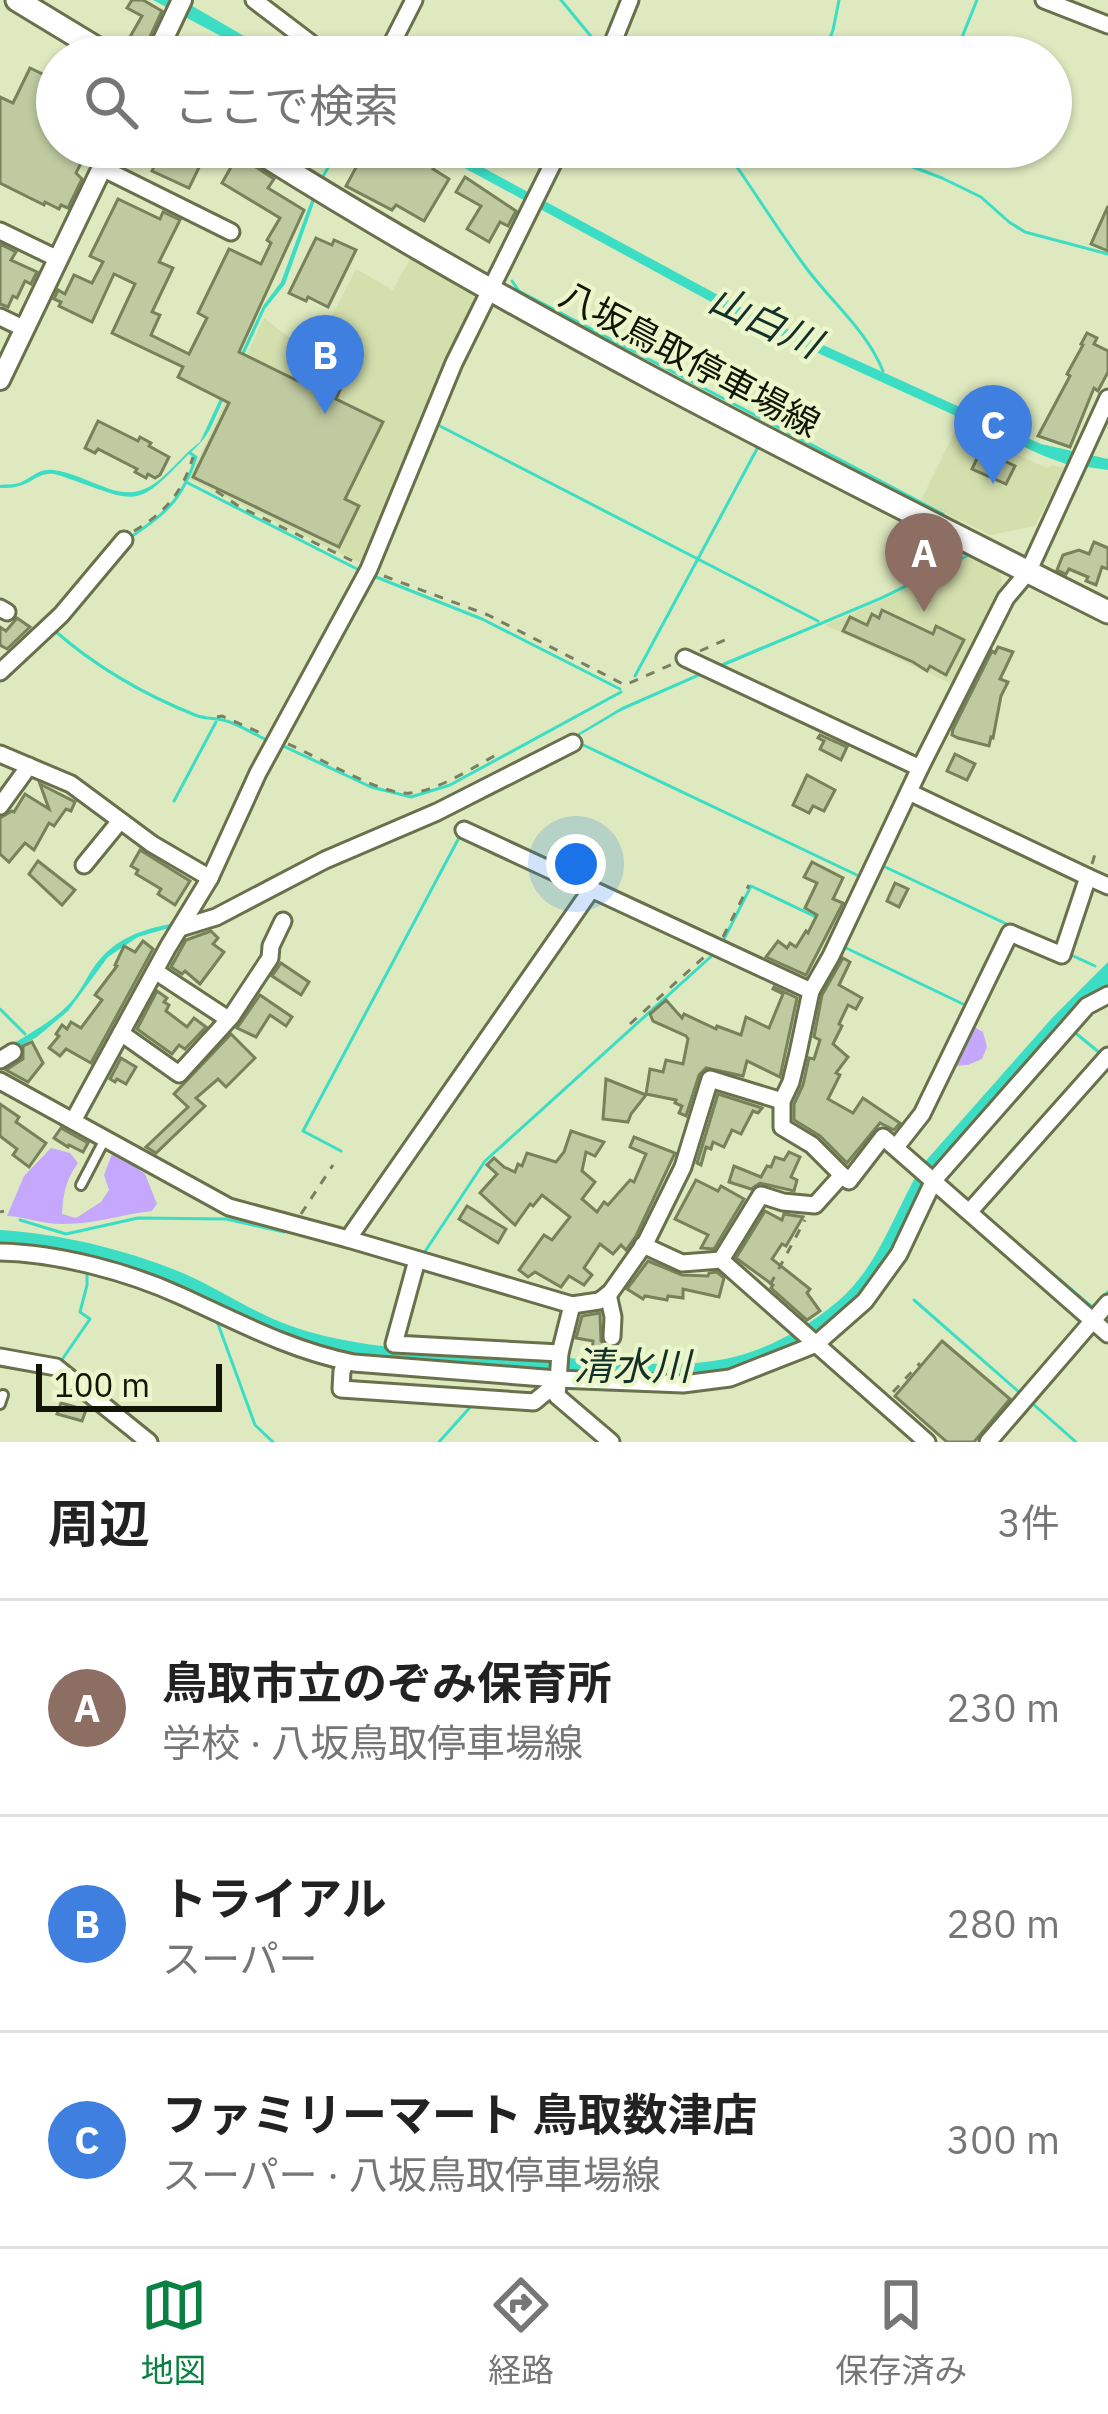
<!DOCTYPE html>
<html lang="ja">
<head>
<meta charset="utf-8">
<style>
  :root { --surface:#fff; --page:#f6f6f6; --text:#222; --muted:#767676; --line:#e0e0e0; --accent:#0b8043 }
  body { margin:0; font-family:"IBM Plex Sans","Noto Sans JP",sans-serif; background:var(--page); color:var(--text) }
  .scale { position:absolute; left:36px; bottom:30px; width:186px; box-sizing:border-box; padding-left:12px; border:6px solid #121506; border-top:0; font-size:33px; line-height:42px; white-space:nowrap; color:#121506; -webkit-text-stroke:9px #ebf7cb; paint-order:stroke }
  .you { position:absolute; left:576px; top:864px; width:42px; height:42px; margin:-30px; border:9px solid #fff; border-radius:50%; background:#1a73e8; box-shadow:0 0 0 18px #1a73e833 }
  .badge { display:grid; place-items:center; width:78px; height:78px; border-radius:50%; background:var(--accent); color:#fff; font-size:39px; font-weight:700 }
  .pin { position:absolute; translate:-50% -99px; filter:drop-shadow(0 3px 6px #0008) }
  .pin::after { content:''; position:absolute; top:63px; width:42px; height:36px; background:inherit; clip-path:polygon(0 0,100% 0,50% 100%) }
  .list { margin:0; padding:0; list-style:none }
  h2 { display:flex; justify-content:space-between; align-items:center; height:156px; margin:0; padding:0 48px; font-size:51px }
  h2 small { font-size:39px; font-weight:400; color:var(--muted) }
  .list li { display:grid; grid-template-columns:78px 1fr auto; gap:36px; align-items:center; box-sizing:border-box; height:216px; padding:0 48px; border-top:3px solid var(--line) }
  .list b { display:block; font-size:45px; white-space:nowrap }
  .list p { margin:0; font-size:39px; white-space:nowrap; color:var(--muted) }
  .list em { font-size:39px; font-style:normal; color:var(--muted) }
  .icon { flex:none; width:66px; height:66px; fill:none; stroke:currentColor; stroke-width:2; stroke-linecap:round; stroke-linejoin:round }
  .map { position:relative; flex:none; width:1108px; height:1442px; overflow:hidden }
  .search { position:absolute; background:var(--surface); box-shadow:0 3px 9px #0004; left:36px; right:36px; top:36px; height:132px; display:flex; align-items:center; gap:30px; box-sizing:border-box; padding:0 42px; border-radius:66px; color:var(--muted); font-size:45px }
  .sheet { height:804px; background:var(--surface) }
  nav { display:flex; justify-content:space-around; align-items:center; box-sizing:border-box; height:168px; border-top:3px solid var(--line); background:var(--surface); font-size:33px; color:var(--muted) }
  nav a { display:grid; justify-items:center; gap:6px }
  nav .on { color:var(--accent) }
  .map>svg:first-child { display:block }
  .built { fill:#d3dfad }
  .green { fill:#c5a8fd }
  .water { fill:#3bdec4 }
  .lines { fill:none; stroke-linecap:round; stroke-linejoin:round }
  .stream { stroke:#3bdec4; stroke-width:3 }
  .building { fill:#bfcaa0; stroke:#77815a; stroke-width:3 }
  .service-casing { stroke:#68714b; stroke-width:14 }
  .minor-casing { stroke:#68714b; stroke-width:21 }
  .tertiary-casing { stroke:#68714b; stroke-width:24 }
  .secondary-casing { stroke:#68714b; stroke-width:27 }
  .path { stroke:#787f63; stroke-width:3; stroke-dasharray:9 9; stroke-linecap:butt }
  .service { stroke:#fff; stroke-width:8 }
  .minor { stroke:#fff; stroke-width:15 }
  .tertiary { stroke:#fff; stroke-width:18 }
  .secondary { stroke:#fff; stroke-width:21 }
  .labels { text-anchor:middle; stroke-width:9; stroke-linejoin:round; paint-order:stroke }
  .street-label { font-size:36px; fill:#121506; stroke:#ebf7cb }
  .water-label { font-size:39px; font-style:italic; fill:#152f2a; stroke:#ebf7cb }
</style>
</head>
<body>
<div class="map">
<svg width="1108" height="1442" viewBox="0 0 1108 1442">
  <rect width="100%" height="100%" fill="#dee9bf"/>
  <g class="built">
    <polygon points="411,257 473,292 481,304 367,566 189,479 264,318 312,355 356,269 393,290"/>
    <polygon points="957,427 1047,468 1052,465 1065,468 1035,526 990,535 921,500"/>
    <polygon points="973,555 1000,570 1004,594 954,685 825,625 885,599"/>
  </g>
  <g class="green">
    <polygon points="971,1025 983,1032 987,1047 982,1059 968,1065 953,1066"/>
    <path d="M51 1148 70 1153 78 1163C66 1179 63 1194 62 1214L76 1218 101 1202 109 1190 104 1175 113 1151 145 1174 157 1204 152 1211C123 1214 94 1224 65 1224 46 1225 27 1217 7 1216L24 1176Z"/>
  </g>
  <g class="water">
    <polygon points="153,0 177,0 189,4 280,57 260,57"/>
    <polygon points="426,147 445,147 744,309 1041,444 1108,459 1108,470 1066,464 1044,456 737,316"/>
    <path d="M312 198 315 200 285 284 265 309 211 427C202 445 193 449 180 463 139 505 136 503 81 483 72 480 63 476 54 474 39 472 32 483 19 486 13 488 6 488 0 488V485C6 484 13 485 19 483 31 479 38 468 53 470 71 472 90 482 107 488 153 505 167 467 200 442L263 306 281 282Z"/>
    <polygon points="968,554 970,556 883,599 717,669 713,667 880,597"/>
    <path d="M704 671 707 673 621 711 563 745 217 914 138 937 108 957 68 1011 37 1037 0 1057V1052C24 1036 50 1024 70 1003 81 991 87 976 96 964 122 930 159 926 197 919L409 818 574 736 622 707Z"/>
    <path d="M1108 962V993L976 1127 901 1241 848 1313 809 1342 736 1373 666 1381 333 1356 196 1299 0 1248V1230C62 1234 128 1250 185 1274 221 1290 254 1313 291 1326 369 1354 470 1351 552 1357 609 1360 669 1370 725 1359 766 1351 806 1328 837 1302 880 1266 895 1209 923 1164L1053 1017Z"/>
  </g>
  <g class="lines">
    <g class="stream">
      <polyline points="561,0 604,52"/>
      <polyline points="602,49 621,0"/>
      <polyline points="823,57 833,30 839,0"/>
      <polyline points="954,57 977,0"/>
      <path d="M723 147C751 186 776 227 804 265 830 301 866 329 883 371"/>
      <polyline points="860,147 942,178 981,197 1009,222 1025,232 1108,254"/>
      <polyline points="322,178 340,147"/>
      <polyline points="498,256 521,208"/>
      <polyline points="512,281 519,291 943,514"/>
      <polyline points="436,424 818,621"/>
      <polyline points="186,482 359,570"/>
      <polyline points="903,520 944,542"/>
      <path d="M128 539C165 513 181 503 196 457L190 453"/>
      <polyline points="951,545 966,554"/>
      <polyline points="371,575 482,619 620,689"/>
      <path d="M55 631C95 666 145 695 195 715 205 719 213 718 223 720 237 723 253 734 267 740"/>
      <polyline points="635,676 758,447"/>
      <polyline points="577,742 861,877"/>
      <polyline points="281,745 371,787 411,797 450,785 621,692"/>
      <polyline points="174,801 216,722"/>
      <polyline points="883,866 1013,927"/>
      <polyline points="723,941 751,886 816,917"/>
      <polyline points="844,947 965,1005"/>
      <polyline points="1069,954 1095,966"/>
      <polyline points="0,1009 25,1034"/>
      <polyline points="1072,1030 1101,1054"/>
      <polyline points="341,1151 303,1131 461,834"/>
      <polyline points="979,1211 1092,1307 1108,1292"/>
      <polyline points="20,1220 66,1234 138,1218 226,1219 284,1232"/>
      <polyline points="424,1253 485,1161 716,952"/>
      <polyline points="914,1300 1019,1392"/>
      <polyline points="219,1320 218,1324 255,1425 273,1442"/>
      <polyline points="613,1355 614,1343"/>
      <polyline points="59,1364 90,1319 80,1312 87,1285 87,1272 66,1267"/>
      <polyline points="1033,1404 1076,1442"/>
      <polyline points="439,1442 474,1403"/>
    </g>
  </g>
  <g class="building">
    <polygon points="132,0 143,0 162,11 143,52 127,42 142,16 127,8"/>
    <polygon points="30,68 57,81 57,147 89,147 76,173 82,179 68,208 61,205 59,209 45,202 44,205 0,183 0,97 13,103"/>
    <polygon points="163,147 209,147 189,188 152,171"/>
    <polygon points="367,147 392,147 411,156 415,149 426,151 425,154 438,161 433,169 449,179 424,221 396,205 392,210 346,186"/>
    <polygon points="238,155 274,179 268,188 304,210 239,352 298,381 303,372 340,390 336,399 383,422 345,499 359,506 339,547 193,477 229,403 178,377 183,367 112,333 135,284 114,274 92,322 59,306 61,302 54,299 58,290 65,294 74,275 92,283 103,262 90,256 118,199 160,219 163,212 180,220 159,262 173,268 152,312 160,315 151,335 189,354 207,318 198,313 229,249 261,264 271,243 267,240 280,218 222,183"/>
    <polygon points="465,177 516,211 508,226 500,222 489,242 467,229 481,206 456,192"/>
    <polygon points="1108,206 1108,251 1091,244"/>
    <polygon points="316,238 332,245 334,240 356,250 328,307 308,297 306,301 289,293"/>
    <polygon points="0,244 16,252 11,260 37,272 31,284 25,281 17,298 13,296 8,307 0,304"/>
    <polygon points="1087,333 1097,338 1094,344 1108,351 1108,372 1098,391 1094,388 1070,447 1038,436 1070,376 1067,374 1083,345 1081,344"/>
    <polygon points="98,421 138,441 140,437 151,443 149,446 169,457 160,475 155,478 148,474 146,478 135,472 137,469 98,449 95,453 85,448"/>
    <polygon points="981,450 1015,466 1006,484 972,469"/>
    <polygon points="1094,542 1108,548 1108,569 1102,567 1096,585 1086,581 1088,577 1069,569 1066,574 1057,570 1063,555 1079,550 1089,554"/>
    <polygon points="882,610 933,634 936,626 964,640 946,675 930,666 927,671 913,662 843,631 850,617 867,625 872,614 879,618"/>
    <polygon points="17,618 30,627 7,649 0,645 0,627 6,631"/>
    <polygon points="998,647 1013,652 1000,679 1008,682 1001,696 993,738 991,737 989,746 958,738 952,735 953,729 992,651 995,653"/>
    <polygon points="820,735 847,747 841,760 820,749 824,741 818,738"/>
    <polygon points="955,754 975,764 967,780 947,771"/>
    <polygon points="807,775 835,790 824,811 813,806 809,813 793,805"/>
    <polygon points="40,784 75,802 71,811 66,809 54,826 49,823 34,850 25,843 9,862 0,854 0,818 12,811 14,812 25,794 49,809"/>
    <polygon points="140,850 190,881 175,905 158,894 161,889 136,874 138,870 131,866"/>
    <polygon points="38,861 75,890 62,905 29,874"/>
    <polygon points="812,862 843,878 833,899 843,903 806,975 766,957 778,941 787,948 790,943 796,947 806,931 808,933 817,915 805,908 817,883 804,877"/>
    <polygon points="895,883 908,889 899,907 887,901"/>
    <polygon points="211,931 218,938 213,944 224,952 200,984 185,971 182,974 171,967 186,940"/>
    <polygon points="143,941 153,949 91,1063 66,1049 60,1056 49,1048 59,1036 56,1034 62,1025 67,1029 71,1022 81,1028 102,1000 95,995 117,966 115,965 124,946 135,952"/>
    <polygon points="843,958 850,962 839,985 862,998 856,1009 848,1005 839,1024 842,1026 833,1044 848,1057 836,1073 840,1075 828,1099 853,1113 863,1098 900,1123 894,1130 880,1123 847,1163 820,1136 794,1120 794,1104 803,1085 809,1058 814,1059 820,1040 814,1037 822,995"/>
    <polygon points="281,963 309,982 301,995 272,976"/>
    <polygon points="774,987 797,998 780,1077 747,1061 743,1076 706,1068 699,1075 686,1116 679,1113 682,1106 675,1103 676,1100 646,1094 650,1069 663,1072 666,1060 683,1064 688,1039 686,1036 653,1021 650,1014 666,1000 682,1018 684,1014 716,1029 717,1026 741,1035 746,1017 769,1028 783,994 773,989"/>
    <polygon points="157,991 167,998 164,1002 169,1005 166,1011 187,1027 194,1018 206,1027 185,1049 179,1045 172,1054 137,1029"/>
    <polygon points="260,995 292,1017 286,1026 270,1015 256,1037 237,1028"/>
    <polygon points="231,1034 255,1058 226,1087 218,1079 196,1098 205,1106 156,1153 146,1147 188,1107 174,1094"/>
    <polygon points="32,1042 43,1063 28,1082 6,1070 23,1059 23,1046"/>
    <polygon points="121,1058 136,1067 126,1084 117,1079 115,1082 110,1079"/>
    <polygon points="606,1079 646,1095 631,1114 628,1122 603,1119"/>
    <polygon points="718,1094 762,1108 758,1113 753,1111 741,1134 732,1130 724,1147 713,1142 711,1149 706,1147 701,1165 697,1163"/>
    <polygon points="0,1104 19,1117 16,1122 46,1143 29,1167 13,1155 17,1149 0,1136"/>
    <polygon points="61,1128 88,1143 83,1152 69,1145 68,1147 54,1138"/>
    <polygon points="571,1131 604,1142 595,1156 586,1152 582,1171 595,1182 582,1199 597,1212 604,1202 608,1205 630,1180 634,1182 646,1154 630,1147 634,1137 675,1153 636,1236 626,1250 621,1245 613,1254 600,1244 584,1268 592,1275 584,1285 569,1276 561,1287 535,1272 528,1277 519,1270 544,1235 552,1240 570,1217 542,1195 533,1206 530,1204 515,1225 480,1193 497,1174 487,1165 494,1158 504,1167 515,1172 518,1164 522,1166 527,1153 556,1162 564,1152"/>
    <polygon points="789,1152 800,1157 791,1177 797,1180 794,1191 760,1183 751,1189 729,1182 734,1166 761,1177 767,1166 771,1167 775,1157 784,1160"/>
    <polygon points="696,1180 718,1191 721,1186 744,1199 714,1249 701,1248 708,1235 675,1219"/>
    <polygon points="467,1206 506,1229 498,1243 459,1219"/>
    <polygon points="765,1211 782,1220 784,1214 803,1217 786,1246 782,1244 772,1259 810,1289 807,1293 820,1311 807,1320 771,1288 773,1285 736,1258"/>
    <polygon points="648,1261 682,1275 708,1276 709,1273 717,1272 724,1278 719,1297 683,1289 683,1298 668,1296 667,1300 645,1296 643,1299 627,1289"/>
    <polygon points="600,1313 601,1341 610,1349 610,1356 592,1355 593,1341 576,1338 582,1316"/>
    <polygon points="942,1341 1010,1399 974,1442 947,1442 895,1396"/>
    <polygon points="61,1403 86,1410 82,1421 57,1414"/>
  </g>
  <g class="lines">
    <defs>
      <g id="service">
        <polyline points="81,1185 105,1139"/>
        <polyline points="0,1404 3,1395"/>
      </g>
      <g id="minor">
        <polyline points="254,0 329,57"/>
        <polyline points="1044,0 1108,25"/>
        <polyline points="385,57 414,0"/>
        <polyline points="607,57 630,0"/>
        <polyline points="102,168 231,232"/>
        <polyline points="0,231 58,259"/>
        <polyline points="0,317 25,329"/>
        <polyline points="0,608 7,612"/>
        <polyline points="685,658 920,768"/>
        <polyline points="0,672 61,615 124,540"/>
        <polyline points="0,754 71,784 152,844 210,878"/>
        <polyline points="909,792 1088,877"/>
        <polyline points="0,806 29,766"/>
        <polyline points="464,830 811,991"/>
        <polyline points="84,865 120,821"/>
        <polyline points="180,928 216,917 325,860 437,812 573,743"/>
        <polyline points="155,971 228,1019"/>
        <polyline points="121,1033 179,1074 231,1017 270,958 271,946 283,921"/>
        <polyline points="0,1060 13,1052"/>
        <polyline points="0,1081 229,1207 348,1239 572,1305 599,1301 610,1293 646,1242 683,1167 710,1079 782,1101"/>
        <polyline points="73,1121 168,947 210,878 258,773 369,569 454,363 561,147"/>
        <polyline points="896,1147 922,1114 1010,933 1062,955 1088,877 1108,886"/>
        <polyline points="842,1175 849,1181 883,1137 1108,1334"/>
        <polyline points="970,1211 1108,1056"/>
        <polyline points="348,1239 591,890"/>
        <polyline points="643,1245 682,1263 721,1260 927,1442"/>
        <path d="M0 1252C57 1253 129 1272 181 1296 238 1322 292 1351 354 1363L557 1379 683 1384 730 1378 804 1349 816 1344 865 1301 899 1254 934 1180 1087 1006 1108 995"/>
        <polyline points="417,1260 394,1344 560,1353"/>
        <polyline points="721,1260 761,1195 783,1202 815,1205 842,1175 812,1145 782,1127 782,1101 791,1082 798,1053 811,991 831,956 920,768 1006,598 1028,572 1108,398"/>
        <polyline points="608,1294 613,1317 612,1337"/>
        <polyline points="572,1305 560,1353 557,1396 611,1442"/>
        <polyline points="0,1357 56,1367 149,1442"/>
        <polyline points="346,1362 342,1371 341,1389 534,1402 557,1383"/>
        <polyline points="988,1442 1108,1303"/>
      </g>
      <g id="tertiary">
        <polyline points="155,57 182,0"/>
        <polyline points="0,380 112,147"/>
      </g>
      <g id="secondary">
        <polyline points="17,0 111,57"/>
        <path d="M251 147C526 321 818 466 1108 612"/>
      </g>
    </defs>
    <use href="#service" class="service-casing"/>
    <use href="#minor" class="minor-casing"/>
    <use href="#tertiary" class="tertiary-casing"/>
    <use href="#secondary" class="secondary-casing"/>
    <g class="path">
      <polyline points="216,491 240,507 359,564"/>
      <path d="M134 531C166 512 182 493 193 457"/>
      <polyline points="384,576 488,615 625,685 675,663"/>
      <polyline points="700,651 727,639"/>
      <polyline points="217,717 222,716 263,734"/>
      <path d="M288 744C317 756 382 796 410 793 437 791 472 768 496 755"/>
      <polyline points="1092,864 1095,854"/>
      <polyline points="723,937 749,885"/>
      <polyline points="630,1024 704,957"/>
      <polyline points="0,1212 4,1211"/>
      <polyline points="301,1214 333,1165"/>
      <polyline points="770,1285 805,1220"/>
      <polyline points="893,1392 920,1363"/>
    </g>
    <use href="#service" class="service"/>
    <use href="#minor" class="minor"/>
    <use href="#tertiary" class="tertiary"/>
    <use href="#secondary" class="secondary"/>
  </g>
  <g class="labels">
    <g class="street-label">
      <text transform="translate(690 359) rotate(28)" y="13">八坂鳥取停車場線</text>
    </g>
    <g class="water-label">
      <text transform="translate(765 321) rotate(25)" y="14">山白川</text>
      <text x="632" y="1380">清水川</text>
    </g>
  </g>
</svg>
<div class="scale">100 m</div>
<div class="you"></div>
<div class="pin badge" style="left:924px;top:612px;background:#8d6e63">A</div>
<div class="pin badge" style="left:325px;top:414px;background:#3f7fe0">B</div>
<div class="pin badge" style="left:993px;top:484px;background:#3f7fe0">C</div>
<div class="search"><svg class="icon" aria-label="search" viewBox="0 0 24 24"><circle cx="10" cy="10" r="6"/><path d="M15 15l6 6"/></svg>ここで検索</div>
</div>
<section class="sheet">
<h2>周辺<small>3件</small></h2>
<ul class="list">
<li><span class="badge" style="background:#8d6e63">A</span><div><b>鳥取市立のぞみ保育所</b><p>学校 · 八坂鳥取停車場線</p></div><em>230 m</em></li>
<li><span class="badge" style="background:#3f7fe0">B</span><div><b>トライアル</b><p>スーパー</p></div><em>280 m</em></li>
<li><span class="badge" style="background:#3f7fe0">C</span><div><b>ファミリーマート 鳥取数津店</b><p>スーパー · 八坂鳥取停車場線</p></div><em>300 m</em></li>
</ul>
</section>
<nav>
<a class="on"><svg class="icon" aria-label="map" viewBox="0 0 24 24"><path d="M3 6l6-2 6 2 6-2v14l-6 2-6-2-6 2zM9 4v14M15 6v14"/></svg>地図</a>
<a><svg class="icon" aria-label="directions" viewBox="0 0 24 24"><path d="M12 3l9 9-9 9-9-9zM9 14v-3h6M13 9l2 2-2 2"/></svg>経路</a>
<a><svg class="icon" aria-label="saved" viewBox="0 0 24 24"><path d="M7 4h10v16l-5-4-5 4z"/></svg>保存済み</a>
</nav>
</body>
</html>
